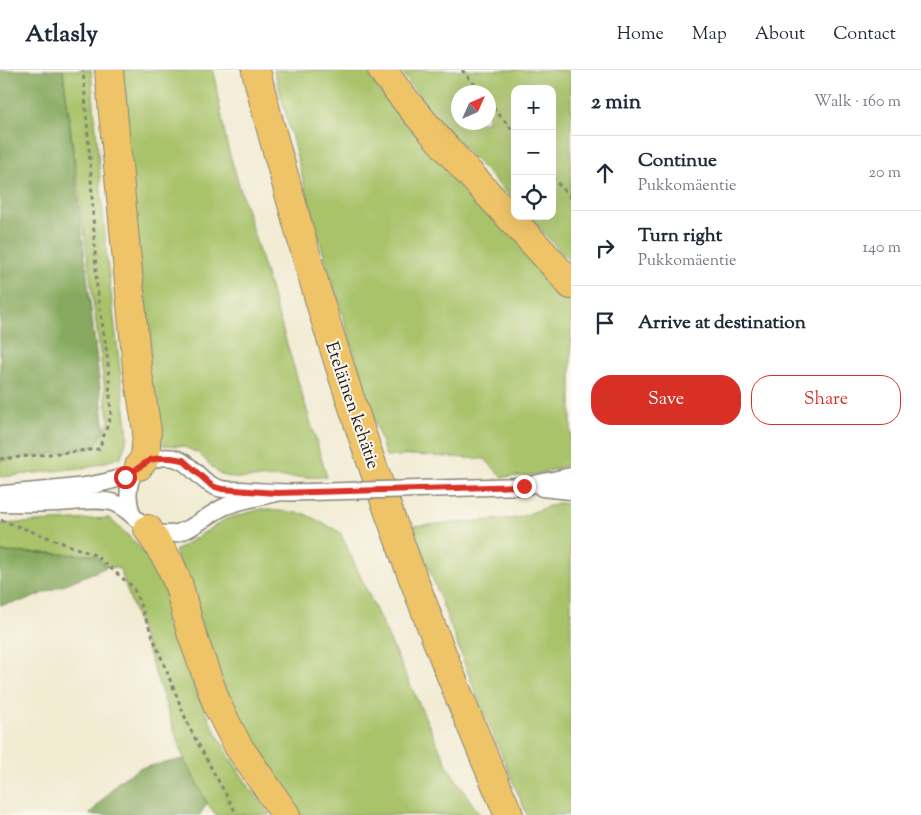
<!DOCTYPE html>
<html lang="en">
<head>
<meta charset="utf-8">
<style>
  :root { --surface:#fff; --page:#f2f2f3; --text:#1f2937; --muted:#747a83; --line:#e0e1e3; --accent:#d93025 }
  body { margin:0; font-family:"Sorts Mill Goudy",serif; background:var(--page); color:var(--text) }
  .controls { position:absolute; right:15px; top:15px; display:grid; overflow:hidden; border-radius:10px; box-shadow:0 5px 20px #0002 }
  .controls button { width:45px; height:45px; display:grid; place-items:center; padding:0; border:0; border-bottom:1px solid var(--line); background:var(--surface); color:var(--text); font:25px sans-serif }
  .compass { position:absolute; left:451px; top:15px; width:45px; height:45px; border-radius:50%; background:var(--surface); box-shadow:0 5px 20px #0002; rotate:45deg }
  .stop { position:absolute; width:15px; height:15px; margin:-11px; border:4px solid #d93025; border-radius:50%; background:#fff }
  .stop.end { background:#d93025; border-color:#fff; box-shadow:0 1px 5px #0008 }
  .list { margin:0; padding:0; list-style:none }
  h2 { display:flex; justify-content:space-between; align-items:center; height:65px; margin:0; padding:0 20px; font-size:21px }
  h2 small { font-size:16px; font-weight:400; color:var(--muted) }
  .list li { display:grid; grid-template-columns:32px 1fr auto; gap:15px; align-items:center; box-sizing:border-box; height:75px; padding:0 20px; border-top:1px solid var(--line) }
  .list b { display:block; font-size:19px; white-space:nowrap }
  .list p { margin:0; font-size:16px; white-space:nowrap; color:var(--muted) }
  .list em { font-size:16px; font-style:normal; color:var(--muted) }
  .actions { display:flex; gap:10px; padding:15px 20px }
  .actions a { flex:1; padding:11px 0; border:1px solid var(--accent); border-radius:20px; text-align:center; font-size:18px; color:var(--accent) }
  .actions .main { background:var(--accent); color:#fff }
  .icon { flex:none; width:28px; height:28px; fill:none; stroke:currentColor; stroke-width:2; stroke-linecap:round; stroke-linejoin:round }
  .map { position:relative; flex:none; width:571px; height:745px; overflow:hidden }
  header { display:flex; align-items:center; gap:30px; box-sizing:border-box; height:70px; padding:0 25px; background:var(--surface); border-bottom:1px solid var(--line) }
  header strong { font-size:24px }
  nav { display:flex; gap:28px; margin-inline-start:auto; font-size:18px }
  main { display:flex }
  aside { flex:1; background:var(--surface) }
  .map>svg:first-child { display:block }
  .green { fill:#a8c36a; stroke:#627043; fill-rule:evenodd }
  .forest { fill:#86a95e; stroke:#51623d }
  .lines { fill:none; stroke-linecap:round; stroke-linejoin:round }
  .street-casing { stroke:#868477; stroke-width:19 }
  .highway-casing { stroke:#868477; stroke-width:30 }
  .path { stroke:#868477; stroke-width:3; stroke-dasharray:4 4; stroke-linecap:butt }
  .street { stroke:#fff; stroke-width:16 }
  .highway { stroke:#efc469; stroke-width:28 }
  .street-bridge-casing { stroke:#868477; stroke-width:19; stroke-linecap:butt }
  .street-bridge { stroke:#fff; stroke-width:16 }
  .route { stroke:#d93025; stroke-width:6 }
  .labels { text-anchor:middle; stroke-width:4; stroke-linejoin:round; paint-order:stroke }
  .street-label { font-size:18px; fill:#1c1c1c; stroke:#fbf7ec }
</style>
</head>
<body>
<header>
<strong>Atlasly</strong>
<nav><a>Home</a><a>Map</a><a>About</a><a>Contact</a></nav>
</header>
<main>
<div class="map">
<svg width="571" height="745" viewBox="0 0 571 745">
  <rect width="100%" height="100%" fill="#fbf7ec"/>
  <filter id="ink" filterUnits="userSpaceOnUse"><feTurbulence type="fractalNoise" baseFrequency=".02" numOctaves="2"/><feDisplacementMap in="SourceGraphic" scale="10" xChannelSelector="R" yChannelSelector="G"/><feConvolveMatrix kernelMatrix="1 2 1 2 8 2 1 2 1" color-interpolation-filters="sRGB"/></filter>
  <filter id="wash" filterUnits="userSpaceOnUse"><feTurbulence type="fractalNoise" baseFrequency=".0096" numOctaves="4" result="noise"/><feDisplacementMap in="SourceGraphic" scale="20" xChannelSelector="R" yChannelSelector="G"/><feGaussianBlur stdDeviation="1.12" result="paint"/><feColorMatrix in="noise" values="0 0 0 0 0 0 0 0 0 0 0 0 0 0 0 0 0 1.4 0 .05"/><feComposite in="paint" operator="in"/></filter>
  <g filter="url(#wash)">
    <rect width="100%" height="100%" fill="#f1ebd2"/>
    <g class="green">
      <polygon points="63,0 91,0 107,190 128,366 121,387 90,397 0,407 0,386 92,378 109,352"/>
      <polygon points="120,0 213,0 227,75 327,407 232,408 218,403 198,383 182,376 158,375 147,298"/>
      <polygon points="274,0 368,0 379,16 554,209 571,234 571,394 535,405 502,407 485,389 411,385 386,387 316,159"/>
      <path d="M400 0H571V193L528 146H552V19H515V132L430 41ZM458 22H488V52H458Z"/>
      <polygon points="558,433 571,434 571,745 527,745 476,624 413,456 517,448"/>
      <polygon points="261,439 305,444 340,462 449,699 480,745 299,745 238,656 175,481 226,449"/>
      <path d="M109 448C124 462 145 479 155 498 172 528 176 563 187 595 205 649 235 700 270 745H216L207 733 184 689 120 499 54 483 0 482V454Z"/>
    </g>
    <g class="forest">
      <polygon points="0,0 63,0 105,360 92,378 0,391"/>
      <polygon points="0,482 95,485 107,497 27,530 0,535"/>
      <polygon points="184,689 207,733 200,745 89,745 119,711 140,698"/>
    </g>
  </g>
  <g filter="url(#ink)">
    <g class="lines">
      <defs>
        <g id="street">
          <polyline points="525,416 571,406"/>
          <polyline points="542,418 571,421"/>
          <path d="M3 424C42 419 103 420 135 401"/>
          <path d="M0 433C18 433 36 434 53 433 71 433 102 427 117 434 136 444 145 465 168 464 190 464 207 444 226 436 242 430 260 427 277 423"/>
          <path d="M132 444C127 429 126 414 136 400 140 394 148 391 155 389 190 379 195 414 222 419 228 420 235 420 241 420 264 422 287 423 310 422"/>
        </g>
        <g id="highway">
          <polyline points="109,0 137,297 147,361 145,388 139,396"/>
          <path d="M256 0C267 49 282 97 295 145 351 350 424 550 509 745"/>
          <path d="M382 0C422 54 469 103 515 153 534 173 553 193 571 215"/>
          <polyline points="148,459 170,494 179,516 191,562 218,637 238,676 286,745"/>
        </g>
      </defs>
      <use href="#street" class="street-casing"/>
      <use href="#highway" class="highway-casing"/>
      <g class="path">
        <polyline points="462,0 481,22"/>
        <polyline points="488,32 515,63"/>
        <polyline points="552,107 571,128"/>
        <polyline points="0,389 99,379 111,346 108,291 97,218 90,91 83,0"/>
        <polyline points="1,450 95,485 133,517 189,657 237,745"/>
      </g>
      <use href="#street" class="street"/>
      <use href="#highway" class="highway"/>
      <defs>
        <polyline id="street-bridge" points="310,422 525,416"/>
      </defs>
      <use href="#street-bridge" class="street-bridge-casing"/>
      <use href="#street-bridge" class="street-bridge"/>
    </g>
  </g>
  <g class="lines" filter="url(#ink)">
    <polyline class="route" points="125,407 150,390 159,388 171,388 183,390 212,416 222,419 277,423 524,416"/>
  </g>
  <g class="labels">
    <g class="street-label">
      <text transform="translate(353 335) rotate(71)" y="6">Eteläinen kehätie</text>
    </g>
  </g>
</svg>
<div class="controls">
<button>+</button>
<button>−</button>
<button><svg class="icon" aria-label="locate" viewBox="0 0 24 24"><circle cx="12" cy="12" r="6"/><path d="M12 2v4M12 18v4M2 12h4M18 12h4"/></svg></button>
</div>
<svg class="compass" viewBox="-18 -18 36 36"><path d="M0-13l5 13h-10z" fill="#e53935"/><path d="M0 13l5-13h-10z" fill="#747a83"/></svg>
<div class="stop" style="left:125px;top:407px"></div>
<div class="stop end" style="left:524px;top:416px"></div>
</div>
<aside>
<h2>2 min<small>Walk · 160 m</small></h2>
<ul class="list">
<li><svg class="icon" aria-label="ahead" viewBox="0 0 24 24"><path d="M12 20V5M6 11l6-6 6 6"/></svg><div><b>Continue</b><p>Pukkomäentie</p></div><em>20 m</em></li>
<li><svg class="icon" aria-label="right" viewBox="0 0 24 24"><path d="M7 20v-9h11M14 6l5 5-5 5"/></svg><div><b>Turn right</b><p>Pukkomäentie</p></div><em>140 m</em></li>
<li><svg class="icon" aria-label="arrive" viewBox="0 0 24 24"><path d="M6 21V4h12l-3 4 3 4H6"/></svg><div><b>Arrive at destination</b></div></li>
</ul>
<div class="actions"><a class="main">Save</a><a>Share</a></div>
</aside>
</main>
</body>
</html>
